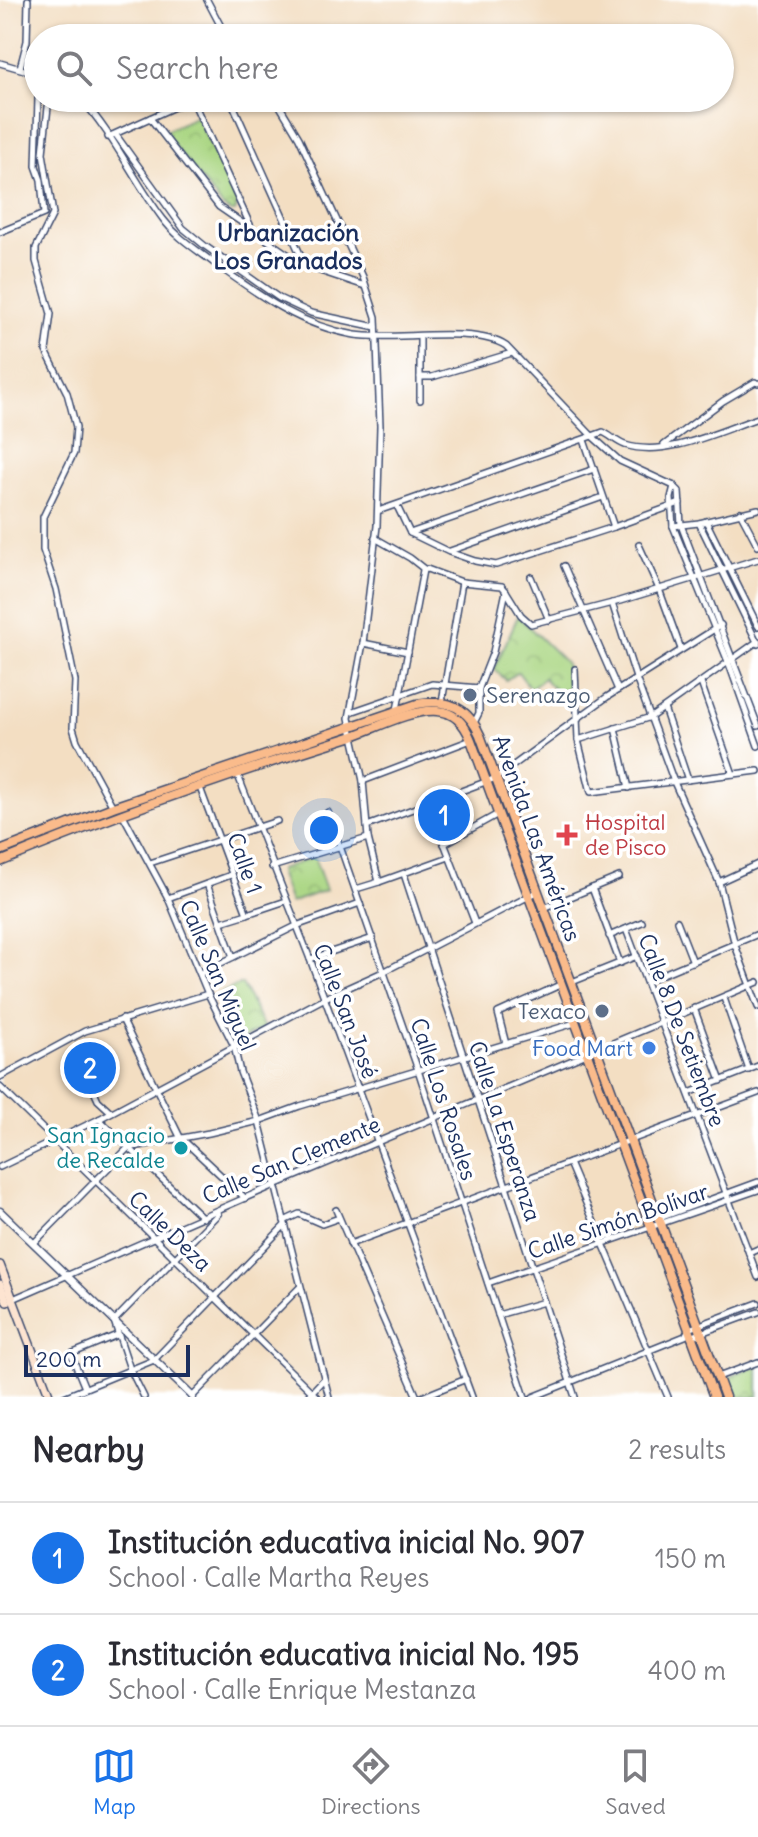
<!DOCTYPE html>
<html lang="en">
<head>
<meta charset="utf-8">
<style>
  :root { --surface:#fff; --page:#f7f7f7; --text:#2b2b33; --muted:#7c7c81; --line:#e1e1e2; --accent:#1a73e8 }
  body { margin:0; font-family:Delius,sans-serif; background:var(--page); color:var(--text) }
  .scale { position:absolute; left:24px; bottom:20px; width:166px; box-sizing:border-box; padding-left:8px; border:4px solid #1b2f5e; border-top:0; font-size:22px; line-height:28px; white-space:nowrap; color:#1b2f5e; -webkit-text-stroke:6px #fff; paint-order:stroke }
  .you { position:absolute; left:324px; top:830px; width:28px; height:28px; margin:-20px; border:6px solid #fff; border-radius:50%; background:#1a73e8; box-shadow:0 0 0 12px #1a73e833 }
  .badge { display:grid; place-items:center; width:52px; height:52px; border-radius:50%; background:var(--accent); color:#fff; font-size:26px; font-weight:700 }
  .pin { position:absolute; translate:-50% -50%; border:4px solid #fff; box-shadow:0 2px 8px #0006 }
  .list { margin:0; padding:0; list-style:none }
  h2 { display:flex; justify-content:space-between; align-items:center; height:104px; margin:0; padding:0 32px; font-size:34px }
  h2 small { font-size:26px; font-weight:400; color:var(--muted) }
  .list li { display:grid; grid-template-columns:52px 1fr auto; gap:24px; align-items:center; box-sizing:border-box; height:112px; padding:0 32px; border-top:2px solid var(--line) }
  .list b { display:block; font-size:30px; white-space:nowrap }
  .list p { margin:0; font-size:26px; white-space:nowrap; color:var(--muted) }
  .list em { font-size:26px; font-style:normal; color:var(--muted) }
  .icon { flex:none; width:44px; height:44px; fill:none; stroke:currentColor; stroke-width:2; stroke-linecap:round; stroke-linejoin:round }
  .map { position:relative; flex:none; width:758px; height:1397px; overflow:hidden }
  .search { position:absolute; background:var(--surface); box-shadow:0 2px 6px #0004; left:24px; right:24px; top:24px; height:88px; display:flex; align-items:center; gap:20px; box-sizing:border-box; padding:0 28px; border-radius:44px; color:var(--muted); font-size:30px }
  .sheet { height:328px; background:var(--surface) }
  nav { display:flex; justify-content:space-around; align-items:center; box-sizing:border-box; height:112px; border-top:2px solid var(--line); background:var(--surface); font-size:22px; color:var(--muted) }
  nav a { display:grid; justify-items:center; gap:4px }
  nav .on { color:var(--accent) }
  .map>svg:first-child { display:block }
  .park { fill:url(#park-crowns); stroke:#628270; stroke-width:2 }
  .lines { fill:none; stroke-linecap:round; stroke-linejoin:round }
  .minor-casing { stroke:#3b496d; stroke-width:8 }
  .tertiary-casing { stroke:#3b496d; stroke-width:9 }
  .secondary-casing { stroke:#3b496d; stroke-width:10 }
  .primary-casing { stroke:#3b496d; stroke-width:11 }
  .minor { stroke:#fff; stroke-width:5 }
  .tertiary { stroke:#fff; stroke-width:6 }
  .secondary { stroke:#fde4d1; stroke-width:7 }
  .primary { stroke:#fabb8b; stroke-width:8 }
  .service-dot { fill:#5c6f8a; stroke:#fff; stroke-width:3 }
  .health-dot { fill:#e0444e; stroke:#fff; stroke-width:3 }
  .shop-dot { fill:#3f7fe0; stroke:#fff; stroke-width:3 }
  .culture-dot { fill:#0f9aa8; stroke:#fff; stroke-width:3 }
  .labels { text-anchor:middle; stroke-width:7; stroke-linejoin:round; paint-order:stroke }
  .service-label { font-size:22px; fill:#4e5e75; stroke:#fff; text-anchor:start }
  .health-label { font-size:22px; fill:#be3a42; stroke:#fff; text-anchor:start }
  .street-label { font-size:22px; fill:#1b2f5e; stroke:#fff }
  .shop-label { font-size:22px; fill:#366cbe; stroke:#fff; text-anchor:end }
  .culture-label { font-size:22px; fill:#0d838f; stroke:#fff; text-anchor:end }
  .neighbourhood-label { font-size:24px; font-weight:bold; fill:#1b2f5e; stroke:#fff }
</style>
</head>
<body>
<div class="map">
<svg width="758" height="1397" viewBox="0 0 758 1397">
  <defs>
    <pattern id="park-crowns" width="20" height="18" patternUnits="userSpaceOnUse" patternTransform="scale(2)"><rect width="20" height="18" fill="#a9d581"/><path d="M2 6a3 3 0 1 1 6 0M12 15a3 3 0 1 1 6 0" fill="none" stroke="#91b772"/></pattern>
  </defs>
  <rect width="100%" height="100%" fill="#fff"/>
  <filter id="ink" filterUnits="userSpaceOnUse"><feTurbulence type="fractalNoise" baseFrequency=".0125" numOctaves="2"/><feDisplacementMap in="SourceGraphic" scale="16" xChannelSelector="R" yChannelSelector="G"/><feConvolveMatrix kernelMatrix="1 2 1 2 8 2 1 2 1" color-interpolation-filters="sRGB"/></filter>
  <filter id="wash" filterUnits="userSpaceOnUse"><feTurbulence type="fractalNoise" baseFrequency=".006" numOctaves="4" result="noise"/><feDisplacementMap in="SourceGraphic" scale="32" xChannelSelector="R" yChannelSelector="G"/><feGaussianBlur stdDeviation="1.8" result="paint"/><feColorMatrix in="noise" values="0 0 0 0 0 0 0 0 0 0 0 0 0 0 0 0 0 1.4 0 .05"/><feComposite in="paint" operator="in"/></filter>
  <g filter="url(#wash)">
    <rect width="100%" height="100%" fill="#f3dec2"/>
    <g class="park">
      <polygon points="197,116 238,204 235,212 231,212 223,207 163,132"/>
      <polygon points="518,616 564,661 567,666 570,688 555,691 544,678 530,688 518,672 506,680 494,669"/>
      <polygon points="314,857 326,890 290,903 279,872 281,869"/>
      <polygon points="242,984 264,1028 240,1040 218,994"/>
      <polygon points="758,1366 758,1397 737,1397 729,1377"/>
    </g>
  </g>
  <g filter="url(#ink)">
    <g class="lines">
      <defs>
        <g id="minor">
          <polyline points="207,0 227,38"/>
          <polyline points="0,63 38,74"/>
          <polyline points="20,68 27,41 28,0"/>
          <polyline points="49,98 43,153 53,214 36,248 36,261 51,314 46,351 67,393 76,427 74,453 43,517 43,550 56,589 75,681 73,728 77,741 113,807"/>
          <path d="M80 98C113 133 134 181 163 219 177 238 196 249 214 263 257 294 300 326 355 335 394 341 474 325 506 346L592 436 603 432C611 436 617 442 625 445 667 458 719 431 758 418"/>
          <polyline points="230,98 305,265"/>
          <polyline points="275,98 299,138 363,277 376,317 380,426 377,526 363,643 349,718 363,781 368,838 379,882 356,889"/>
          <polyline points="192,99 252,229"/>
          <polyline points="150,118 219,207 305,266 365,286"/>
          <polyline points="116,135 183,228 205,246 279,298 311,313 376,327"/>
          <polyline points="108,137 194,98"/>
          <polyline points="0,232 44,214 41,180 36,166 38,98"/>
          <polyline points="420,336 420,400"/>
          <polyline points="420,377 432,377 512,353"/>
          <polyline points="584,440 614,527"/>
          <polyline points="664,445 723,401 755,382 758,383"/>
          <polyline points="674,486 671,498 673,526 729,664 758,746"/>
          <polyline points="674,486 679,491 681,525 758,726"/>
          <polyline points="397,506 410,533 449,552 475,561 496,565 614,527 680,503"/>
          <polyline points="378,511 592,436 620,461 674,486"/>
          <polyline points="740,512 758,546"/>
          <polyline points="706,521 758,626"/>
          <polyline points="699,523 758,644"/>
          <polyline points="673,526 699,523 758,509"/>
          <polyline points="410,533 594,469"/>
          <polyline points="375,538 410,558 424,569"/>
          <polyline points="639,545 659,589 681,649"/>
          <polyline points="450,551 603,497"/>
          <polyline points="564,566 618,690"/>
          <polyline points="531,577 549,620"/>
          <polyline points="506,591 521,615 531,624 620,601 758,559"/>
          <polyline points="612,603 636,678 674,782 719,882 735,945 758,1007"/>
          <polyline points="363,643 408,652"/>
          <polyline points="575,669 578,740 591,792 758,771"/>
          <polyline points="701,683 733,774"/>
          <polyline points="442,702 462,582"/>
          <polyline points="664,708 688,780"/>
          <path d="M351 712 432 684 479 688 493 652 506 591 502 586 462 582 427 569 423 570C414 617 406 663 397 710"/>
          <polyline points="474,723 479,713 479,688"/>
          <polyline points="615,728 629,788"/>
          <polyline points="578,740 651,717 758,641"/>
          <polyline points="237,773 310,959 472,1397"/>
          <polyline points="363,781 471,740"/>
          <polyline points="199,785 247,914 286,901"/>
          <polyline points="429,804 475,923"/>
          <polyline points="328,812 418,1070 525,1397"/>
          <polyline points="122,813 168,898 208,994 234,1046 240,1072 259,1121 329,1397"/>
          <polyline points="367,826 496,778 607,697 721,625"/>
          <polyline points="444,844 498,814"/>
          <polyline points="150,863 277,821"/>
          <polyline points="272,867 368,838"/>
          <polyline points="404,874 575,1397"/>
          <polyline points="379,882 449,857"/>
          <polyline points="719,882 758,864"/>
          <polyline points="207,884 233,957"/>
          <polyline points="592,888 620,963"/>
          <polyline points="168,898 231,875"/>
          <polyline points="544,908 619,877"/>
          <polyline points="677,921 693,962"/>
          <polyline points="221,922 247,914"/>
          <polyline points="626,929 758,1277"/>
          <polyline points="609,936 642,922"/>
          <polyline points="310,959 373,938"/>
          <polyline points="201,973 296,926 360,903"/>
          <polyline points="646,981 758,934"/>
          <polyline points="572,982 637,956"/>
          <polyline points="724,998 749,1070"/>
          <polyline points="694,1008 721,1081"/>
          <polyline points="122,1019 180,1137 245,1198"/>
          <polyline points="506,1044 498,1013 562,984"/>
          <polyline points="0,1077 85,1031 208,994"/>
          <polyline points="89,1080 98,1100 111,1112"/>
          <polyline points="0,1087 317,1397"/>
          <polyline points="689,1093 758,1066"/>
          <polyline points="99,1119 203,1218"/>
          <polyline points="569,1163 668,1397"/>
          <polyline points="0,1167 99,1119 325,998 385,971 537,892"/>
          <polyline points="336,1210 417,1397"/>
          <polyline points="657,1219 758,1182"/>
          <polyline points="284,1221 299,1214 322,1224 339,1218"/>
          <polyline points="34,1243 128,1148 209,1133 259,1121 300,1106 575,1023"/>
          <polyline points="350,1244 758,1093"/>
          <polyline points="749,1253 758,1249"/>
          <polyline points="488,1283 758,1190"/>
          <polyline points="13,1299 275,1185 758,982"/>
          <polyline points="498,1315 544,1302"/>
          <polyline points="690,1337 758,1312"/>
          <polyline points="718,1377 758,1362"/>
          <polyline points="85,1388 71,1354 117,1335"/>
          <polyline points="64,1397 154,1360 285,1225"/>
          <polyline points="144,1397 130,1369 114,1321 218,1214"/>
          <polyline points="192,1397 300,1287"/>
          <polyline points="307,1397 324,1379"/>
          <polyline points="422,1397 466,1379"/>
          <polyline points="533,1397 685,1336 689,1329 758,1303"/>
        </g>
        <polyline id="tertiary" points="0,1211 193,1397"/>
        <g id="secondary">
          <polyline points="0,1265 50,1397"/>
          <polyline points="0,1284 7,1302"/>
        </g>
        <g id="primary">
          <path d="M0 851 113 807 417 704C446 698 468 707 480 735L725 1397"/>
          <path d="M0 862C115 814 231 774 350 737 374 729 411 709 437 711 455 712 465 724 471 740L714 1397"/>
        </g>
      </defs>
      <use href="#minor" class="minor-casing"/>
      <use href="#tertiary" class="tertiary-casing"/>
      <use href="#secondary" class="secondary-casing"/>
      <use href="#primary" class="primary-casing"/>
      <use href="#minor" class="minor"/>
      <use href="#tertiary" class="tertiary"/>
      <use href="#secondary" class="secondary"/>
      <use href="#primary" class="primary"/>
    </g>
  </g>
  <g class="service-dot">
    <circle cx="470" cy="695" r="8"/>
    <circle cx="602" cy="1011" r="8"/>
  </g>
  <path class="health-dot" d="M563 823h8v8h8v8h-8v8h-8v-8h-8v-8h8z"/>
  <circle class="shop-dot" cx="649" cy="1048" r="8"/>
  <circle class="culture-dot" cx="181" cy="1148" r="8"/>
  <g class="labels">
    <g class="service-label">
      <text x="486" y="703">Serenazgo</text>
      <text x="586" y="1019" text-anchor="end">Texaco</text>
    </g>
    <g class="health-label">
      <text x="585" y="830">Hospital<tspan x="585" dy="25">de Pisco</tspan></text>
    </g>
    <g class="street-label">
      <text transform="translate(537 838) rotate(70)" y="8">Avenida Las Américas</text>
      <text transform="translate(245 863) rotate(70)" y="8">Calle 1</text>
      <text transform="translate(218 975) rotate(67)" y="8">Calle San Miguel</text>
      <text transform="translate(346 1011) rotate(69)" y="8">Calle San José</text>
      <text transform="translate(682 1030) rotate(69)" y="8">Calle 8 De Setiembre</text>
      <text transform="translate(444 1099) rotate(72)" y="8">Calle Los Rosales</text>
      <text transform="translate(505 1131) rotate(72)" y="8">Calle La Esperanza</text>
      <text transform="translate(291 1160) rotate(-23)" y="8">Calle San Clemente</text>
      <text transform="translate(618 1221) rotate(-19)" y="8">Calle Simón Bolívar</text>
      <text transform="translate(170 1231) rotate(44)" y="8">Calle Deza</text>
    </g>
    <g class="shop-label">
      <text x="633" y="1056">Food Mart</text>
    </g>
    <g class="culture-label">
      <text x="165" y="1143">San Ignacio<tspan x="165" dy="25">de Recalde</tspan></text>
    </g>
    <g class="neighbourhood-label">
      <text x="288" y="241">Urbanización<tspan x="288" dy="28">Los Granados</tspan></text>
    </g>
  </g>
</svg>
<div class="scale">200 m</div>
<div class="you"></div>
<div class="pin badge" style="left:444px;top:815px">1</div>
<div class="pin badge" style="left:90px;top:1068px">2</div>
<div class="search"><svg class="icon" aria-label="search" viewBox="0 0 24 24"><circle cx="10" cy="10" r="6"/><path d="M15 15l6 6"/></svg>Search here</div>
</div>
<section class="sheet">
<h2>Nearby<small>2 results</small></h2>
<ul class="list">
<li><span class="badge">1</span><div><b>Institución educativa inicial No. 907</b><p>School · Calle Martha Reyes</p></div><em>150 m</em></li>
<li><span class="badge">2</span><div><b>Institución educativa inicial No. 195</b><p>School · Calle Enrique Mestanza</p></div><em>400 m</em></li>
</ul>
</section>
<nav>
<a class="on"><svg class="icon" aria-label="map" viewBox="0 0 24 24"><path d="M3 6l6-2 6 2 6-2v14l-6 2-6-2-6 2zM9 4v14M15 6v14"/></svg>Map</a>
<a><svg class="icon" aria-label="directions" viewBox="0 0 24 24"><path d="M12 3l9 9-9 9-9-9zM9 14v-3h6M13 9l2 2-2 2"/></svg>Directions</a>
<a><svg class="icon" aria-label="saved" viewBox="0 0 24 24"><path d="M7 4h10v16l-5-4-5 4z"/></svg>Saved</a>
</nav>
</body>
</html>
